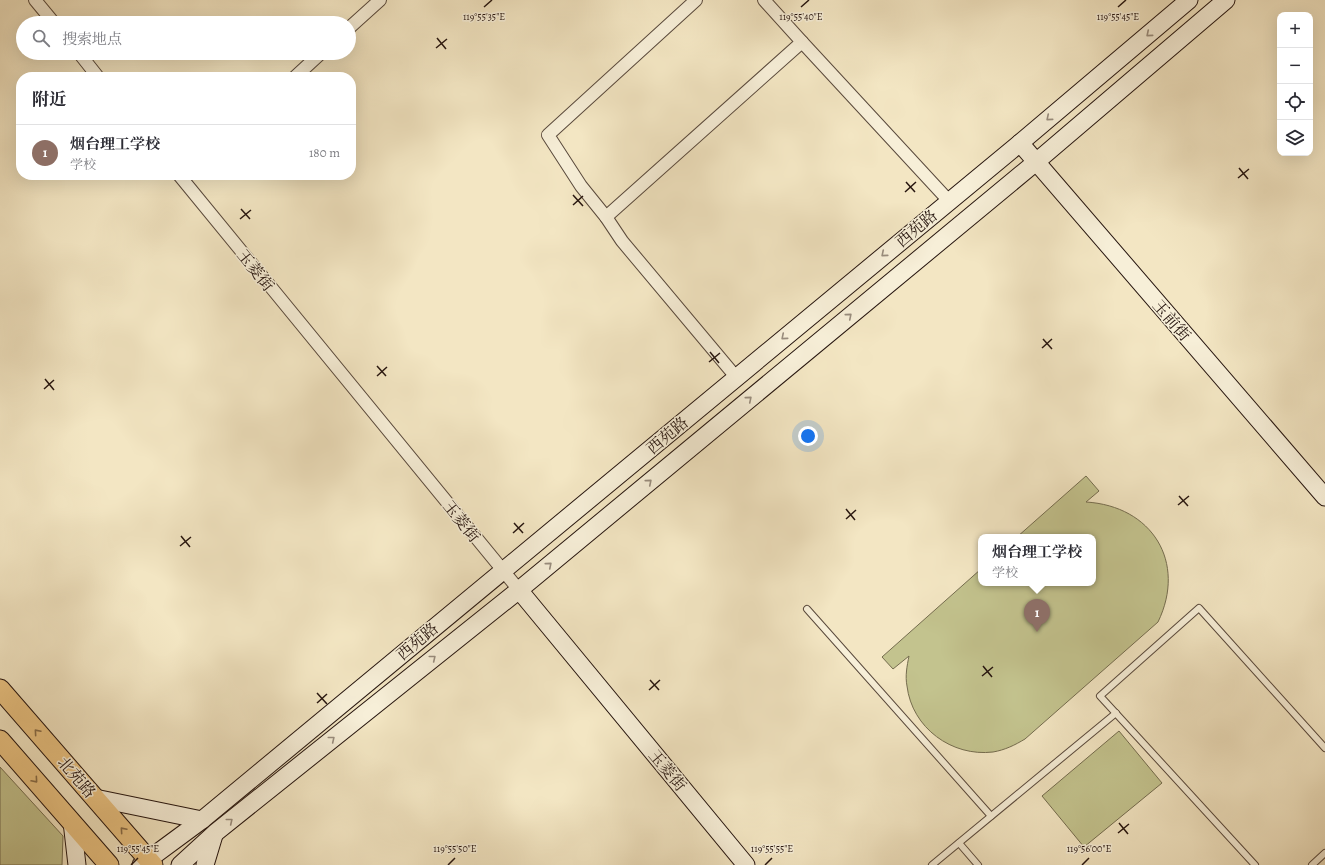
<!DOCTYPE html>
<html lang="zh">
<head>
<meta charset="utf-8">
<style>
  :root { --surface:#fff; --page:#f7f7f7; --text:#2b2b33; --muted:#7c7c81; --line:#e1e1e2; --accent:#8f2418 }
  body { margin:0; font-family:Alegreya,"Noto Serif SC",serif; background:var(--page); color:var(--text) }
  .controls { position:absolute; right:12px; top:12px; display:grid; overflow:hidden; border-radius:8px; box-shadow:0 4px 16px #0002 }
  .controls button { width:36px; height:36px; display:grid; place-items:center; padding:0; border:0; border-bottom:1px solid var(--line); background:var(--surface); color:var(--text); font:20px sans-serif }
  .you { position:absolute; left:808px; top:436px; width:14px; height:14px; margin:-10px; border:3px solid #fff; border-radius:50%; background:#1a73e8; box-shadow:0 0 0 6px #1a73e833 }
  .badge { display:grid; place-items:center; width:26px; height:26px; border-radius:50%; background:var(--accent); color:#fff; font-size:13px; font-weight:700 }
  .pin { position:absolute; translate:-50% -33px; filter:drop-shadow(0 1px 2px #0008) }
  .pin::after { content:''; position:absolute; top:21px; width:14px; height:12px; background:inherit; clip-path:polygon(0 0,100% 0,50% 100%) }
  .popup { position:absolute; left:978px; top:534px; width:118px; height:52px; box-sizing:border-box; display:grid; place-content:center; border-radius:8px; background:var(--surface); filter:drop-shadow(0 1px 3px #0005); font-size:13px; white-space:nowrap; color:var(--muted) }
  .popup b { font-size:15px; color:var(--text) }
  .popup::after { content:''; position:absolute; left:50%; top:100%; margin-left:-8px; border:8px solid transparent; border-top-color:var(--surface) }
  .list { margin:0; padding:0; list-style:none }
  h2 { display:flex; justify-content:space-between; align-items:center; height:52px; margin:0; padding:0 16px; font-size:17px }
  h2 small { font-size:13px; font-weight:400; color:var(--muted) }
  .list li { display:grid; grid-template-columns:26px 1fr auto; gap:12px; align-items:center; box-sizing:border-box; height:56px; padding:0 16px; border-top:1px solid var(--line) }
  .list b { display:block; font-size:15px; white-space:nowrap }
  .list p { margin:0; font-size:13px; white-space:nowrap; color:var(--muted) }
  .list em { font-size:13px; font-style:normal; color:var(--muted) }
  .icon { flex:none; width:22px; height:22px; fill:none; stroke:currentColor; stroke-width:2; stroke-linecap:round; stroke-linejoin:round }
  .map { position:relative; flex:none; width:1325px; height:865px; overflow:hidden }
  .search { position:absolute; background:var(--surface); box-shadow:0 4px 16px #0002; left:16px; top:16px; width:340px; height:44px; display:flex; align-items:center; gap:10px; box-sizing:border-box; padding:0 14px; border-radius:22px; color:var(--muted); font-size:15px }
  .panel { position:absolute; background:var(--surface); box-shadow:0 4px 16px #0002; left:16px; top:72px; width:340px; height:108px; border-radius:16px }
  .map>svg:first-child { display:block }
  .green { fill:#c3c38e; stroke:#746c4e }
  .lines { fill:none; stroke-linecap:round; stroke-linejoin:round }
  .lane-casing { stroke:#59493c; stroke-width:8 }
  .street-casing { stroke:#59493c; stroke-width:14 }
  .secondary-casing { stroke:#26150f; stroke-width:19 }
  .primary-casing { stroke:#26150f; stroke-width:21 }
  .lane { stroke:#f7efd8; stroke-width:6 }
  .street { stroke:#f7efd8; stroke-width:12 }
  .secondary { stroke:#f7efd8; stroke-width:17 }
  .primary { stroke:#eac382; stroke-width:19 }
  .oneway { stroke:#998d7e }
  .oneway2 { stroke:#886c48 }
  .ticks { fill:none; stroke:#26150f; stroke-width:1.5 }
  .labels { text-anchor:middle; stroke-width:3; stroke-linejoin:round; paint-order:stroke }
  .street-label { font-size:16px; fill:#26150f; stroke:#f7efd8 }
  .ticks-label { font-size:10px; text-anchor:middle; fill:#26150f; stroke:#f7efd8; stroke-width:3; stroke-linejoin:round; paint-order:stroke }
</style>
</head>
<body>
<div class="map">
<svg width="1325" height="865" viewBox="0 0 1325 865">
  <rect width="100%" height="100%" fill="#f3e6c3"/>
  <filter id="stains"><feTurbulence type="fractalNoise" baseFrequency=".005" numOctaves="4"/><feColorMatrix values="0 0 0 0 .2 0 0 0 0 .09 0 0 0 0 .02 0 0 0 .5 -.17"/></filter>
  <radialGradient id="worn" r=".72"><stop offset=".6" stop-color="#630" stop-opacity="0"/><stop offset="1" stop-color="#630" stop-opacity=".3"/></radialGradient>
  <g class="green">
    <path d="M1086 476 1099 491 1086 502C1152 506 1187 562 1158 622L1025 739C1015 745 1005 750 993 752 952 757 912 728 907 686 905 676 907 666 909 656L893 669 882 657 981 569V583H1093V537H1017Z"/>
    <polygon points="1119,731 1162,783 1084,847 1042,796"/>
    <polygon points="0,767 63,836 62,865 0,865"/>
  </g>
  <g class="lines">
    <defs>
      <g id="lane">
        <polyline points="807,609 991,816"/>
        <polyline points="959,843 978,865"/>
        <polyline points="932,865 1116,713"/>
        <polyline points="1255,865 1100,696 1199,608 1325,748"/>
        <polyline points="1312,865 1325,853"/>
      </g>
      <g id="street">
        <polyline points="35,0 54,23"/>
        <polyline points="696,0 548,135 581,186 606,217 622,241 736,377"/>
        <polyline points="764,0 802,42 949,201"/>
        <polyline points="349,28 380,0"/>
        <polyline points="79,53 98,77"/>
        <polyline points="295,77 321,53"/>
        <polyline points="179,175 519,590"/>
        <polyline points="606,217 802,42"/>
      </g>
      <g id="secondary">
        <polyline points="1020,143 1325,497"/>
        <polyline points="519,590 746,865"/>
        <polyline points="95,798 202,820"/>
        <polyline points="72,822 77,865"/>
        <polyline points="141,865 202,820 1020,143 1189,0"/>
        <polyline points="180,865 215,833 519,590 1036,162 1226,0"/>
        <polyline points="205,865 214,835"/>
      </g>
      <g id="primary">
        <polyline points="0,689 153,865"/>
        <polyline points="0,740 109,865"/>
      </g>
    </defs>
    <use href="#lane" class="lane-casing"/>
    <use href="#street" class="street-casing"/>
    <use href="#secondary" class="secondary-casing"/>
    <use href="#primary" class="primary-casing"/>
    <use href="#lane" class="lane"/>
    <use href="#street" class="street"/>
    <use href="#secondary" class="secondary"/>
    <use href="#primary" class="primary"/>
  </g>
  <defs><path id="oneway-chevron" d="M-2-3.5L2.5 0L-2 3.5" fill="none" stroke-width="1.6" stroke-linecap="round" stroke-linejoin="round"/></defs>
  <g class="oneway">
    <use href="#oneway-chevron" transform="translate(1149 34) rotate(140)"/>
    <use href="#oneway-chevron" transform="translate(1049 118) rotate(140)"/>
    <use href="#oneway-chevron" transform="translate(884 254) rotate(140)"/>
    <use href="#oneway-chevron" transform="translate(849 316) rotate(-40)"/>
    <use href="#oneway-chevron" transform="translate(784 337) rotate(140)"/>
    <use href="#oneway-chevron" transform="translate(749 399) rotate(-40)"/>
    <use href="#oneway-chevron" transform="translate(649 482) rotate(-40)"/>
    <use href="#oneway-chevron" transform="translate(549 565) rotate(-40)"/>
    <use href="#oneway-chevron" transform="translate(433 658) rotate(-39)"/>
    <use href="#oneway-chevron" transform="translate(332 739) rotate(-39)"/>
    <use href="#oneway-chevron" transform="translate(230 821) rotate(-39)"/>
  </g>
  <g class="oneway2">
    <use href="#oneway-chevron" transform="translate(37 732) rotate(-131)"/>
    <use href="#oneway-chevron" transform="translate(35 780) rotate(49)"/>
    <use href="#oneway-chevron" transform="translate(123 830) rotate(-131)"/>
  </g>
  <path class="ticks" d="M484 7 492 0M801 7 809 0M1118 7 1126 0M437 38 446 49M436 48 447 39M1239 168 1248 179M1238 178 1249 169M906 182 915 192M905 192 916 182M573 195 583 206M573 205 583 196M241 209 250 219M240 219 251 210M1043 339 1052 349M1042 348 1052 339M710 352 719 363M709 362 720 353M377 366 386 376M377 376 387 367M45 379 54 390M44 389 54 380M1179 496 1188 506M1178 505 1189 496M846 509 855 520M846 519 856 510M514 523 523 533M513 533 524 523M181 536 190 547M180 546 191 537M983 666 992 677M982 676 993 667M650 680 659 690M649 690 660 680M317 693 327 704M317 703 327 694M1119 823 1128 834M1118 833 1129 824M131 865 138 858M448 865 455 858M765 865 772 858M1082 865 1089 858"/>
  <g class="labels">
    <g class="street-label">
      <text transform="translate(916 228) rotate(-40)" y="6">西苑路</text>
      <text transform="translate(256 270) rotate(51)" y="6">玉菱街</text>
      <text transform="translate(1172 320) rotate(49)" y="6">玉前街</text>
      <text transform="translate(667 435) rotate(-40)" y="6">西苑路</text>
      <text transform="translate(462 521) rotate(51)" y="6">玉菱街</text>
      <text transform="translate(417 641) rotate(-40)" y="6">西苑路</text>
      <text transform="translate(668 770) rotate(50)" y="6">玉菱街</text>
      <text transform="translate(77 777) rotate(49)" y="6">北苑路</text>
    </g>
  </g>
  <g class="ticks-label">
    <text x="484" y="20">119°55'35"E</text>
    <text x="801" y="20">119°55'40"E</text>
    <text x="1118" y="20">119°55'45"E</text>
    <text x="138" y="852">119°55'45"E</text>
    <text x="455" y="852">119°55'50"E</text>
    <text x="772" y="852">119°55'55"E</text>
    <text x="1089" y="852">119°56'00"E</text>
  </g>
  <rect width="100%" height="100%" filter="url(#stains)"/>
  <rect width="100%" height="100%" fill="url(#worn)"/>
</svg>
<div class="controls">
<button>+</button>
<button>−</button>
<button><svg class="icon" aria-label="locate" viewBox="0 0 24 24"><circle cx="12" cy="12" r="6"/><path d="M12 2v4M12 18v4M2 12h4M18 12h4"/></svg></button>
<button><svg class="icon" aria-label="layers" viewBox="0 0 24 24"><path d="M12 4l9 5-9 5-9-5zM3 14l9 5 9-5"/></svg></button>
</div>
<div class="you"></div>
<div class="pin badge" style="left:1037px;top:632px;background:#8d6e63">1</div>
<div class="popup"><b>烟台理工学校</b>学校</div>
<div class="search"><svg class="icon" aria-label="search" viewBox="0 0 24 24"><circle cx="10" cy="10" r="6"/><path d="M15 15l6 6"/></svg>搜索地点</div>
<section class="panel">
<h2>附近<small></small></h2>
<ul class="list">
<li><span class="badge" style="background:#8d6e63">1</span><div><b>烟台理工学校</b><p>学校</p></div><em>180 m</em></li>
</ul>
</section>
</div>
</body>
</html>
